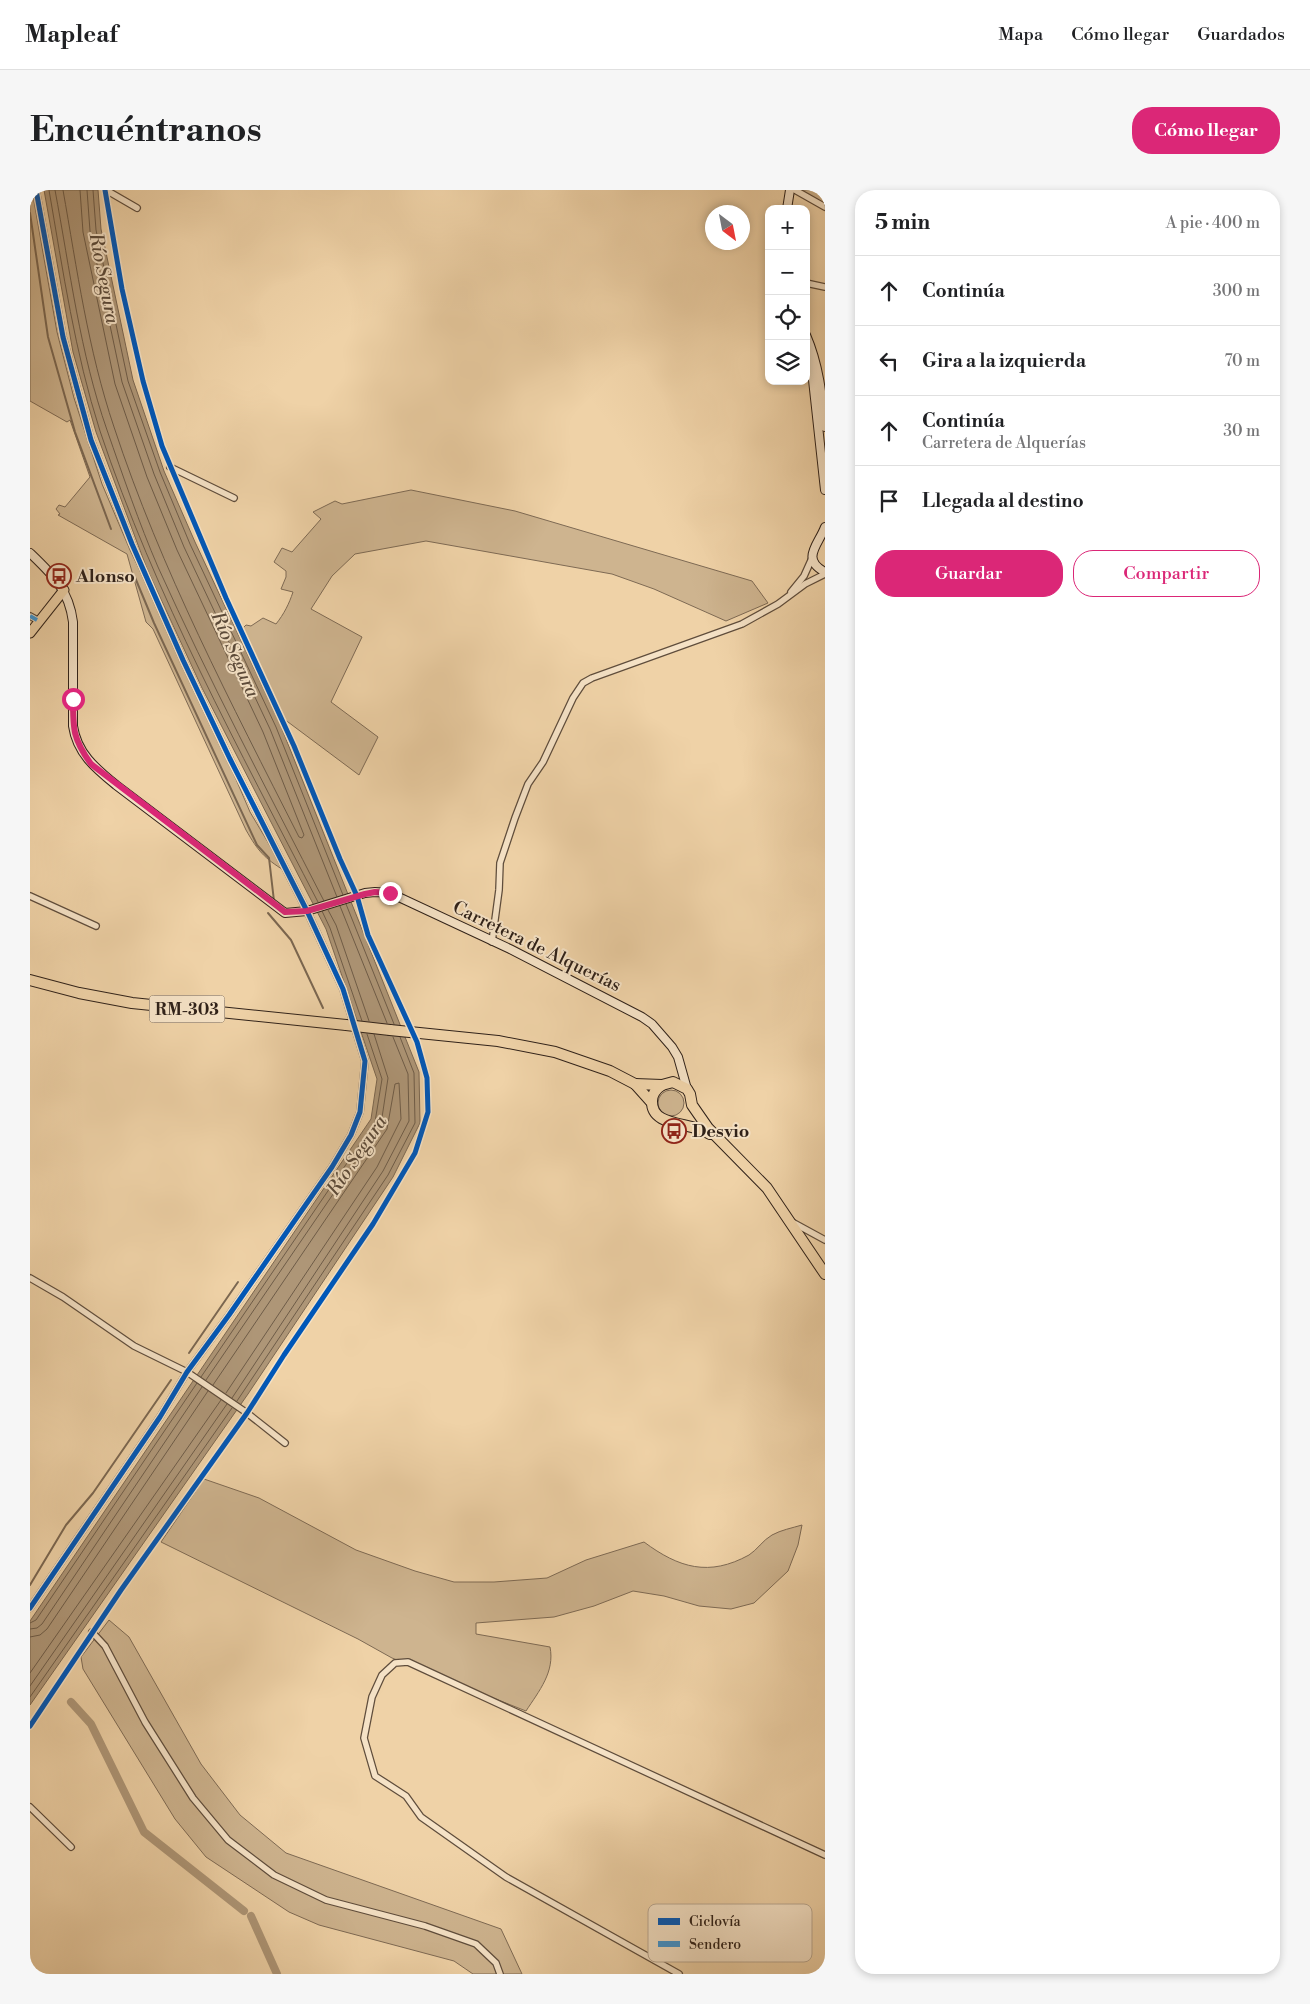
<!DOCTYPE html>
<html lang="es">
<head>
<meta charset="utf-8">
<style>
  :root { --surface:#fff; --page:#f6f6f6; --text:#202124; --muted:#757577; --line:#e0e0e0; --accent:#db2777 }
  body { margin:0; font-family:"Libre Bodoni",serif; background:var(--page); color:var(--text) }
  .controls { position:absolute; right:15px; top:15px; display:grid; overflow:hidden; border-radius:10px; box-shadow:0 2px 8px #0003 }
  .controls button { width:45px; height:45px; display:grid; place-items:center; padding:0; border:0; border-bottom:1px solid var(--line); background:var(--surface); color:var(--text); font:25px sans-serif }
  .compass { position:absolute; left:675px; top:15px; width:45px; height:45px; border-radius:50%; background:var(--surface); box-shadow:0 2px 8px #0003; rotate:148deg }
  .stop { position:absolute; width:15px; height:15px; margin:-11px; border:4px solid #db2777; border-radius:50%; background:#fff }
  .stop.end { background:#db2777; border-color:#fff; box-shadow:0 1px 5px #0008 }
  .list { margin:0; padding:0; list-style:none }
  h2 { display:flex; justify-content:space-between; align-items:center; height:65px; margin:0; padding:0 20px; font-size:21px }
  h2 small { font-size:16px; font-weight:400; color:var(--muted) }
  .list li { display:grid; grid-template-columns:32px 1fr auto; gap:15px; align-items:center; box-sizing:border-box; height:70px; padding:0 20px; border-top:1px solid var(--line) }
  .list b { display:block; font-size:19px; white-space:nowrap }
  .list p { margin:0; font-size:16px; white-space:nowrap; color:var(--muted) }
  .list em { font-size:16px; font-style:normal; color:var(--muted) }
  .actions { display:flex; gap:10px; padding:15px 20px }
  .actions a { flex:1; padding:11px 0; border:1px solid var(--accent); border-radius:20px; text-align:center; font-size:18px; color:var(--accent) }
  .actions .main { background:var(--accent); color:#fff }
  .icon { flex:none; width:28px; height:28px; fill:none; stroke:currentColor; stroke-width:2; stroke-linecap:round; stroke-linejoin:round }
  .map { position:relative; flex:none; width:795px; height:1784px; overflow:hidden; border-radius:20px }
  header { display:flex; align-items:center; gap:30px; box-sizing:border-box; height:70px; padding:0 25px; background:var(--surface); border-bottom:1px solid var(--line) }
  header strong { font-size:24px }
  nav { display:flex; gap:28px; margin-inline-start:auto; font-size:18px }
  .intro { display:flex; align-items:center; justify-content:space-between; box-sizing:border-box; height:120px; padding:0 30px }
  h1 { margin:0; font-size:35px }
  .button { padding:12px 22px; border-radius:20px; background:var(--accent); color:#fff; font-size:18px; font-weight:700 }
  main { display:flex; gap:30px; padding:0 30px }
  aside { flex:1; background:var(--surface); border-radius:20px; box-shadow:0 2px 8px #0003 }
  .map>svg:first-child { display:block }
  .green { fill:#ceb48f; stroke:#7e6a54 }
  .water { fill:#ae9677; stroke:#7b6751 }
  .lines { fill:none; stroke-linecap:round; stroke-linejoin:round }
  .shore { stroke:#6e5c48; stroke-width:1 }
  .stream { stroke:#7b6751; stroke-width:2 }
  .canal { stroke:#ae9677; stroke-width:8 }
  .street-casing { stroke:#5f4d3c; stroke-width:8 }
  .secondary-casing { stroke:#2f2119; stroke-width:10 }
  .primary-casing { stroke:#2f2119; stroke-width:11 }
  .highway-casing { stroke:#2f2119; stroke-width:12 }
  .street { stroke:#f5e2c6; stroke-width:5.5 }
  .secondary { stroke:#f5e2c6; stroke-width:8 }
  .primary { stroke:#efd2a7; stroke-width:9 }
  .highway { stroke:#efd2a7; stroke-width:10 }
  .highway-bridge-casing { stroke:#2f2119; stroke-width:12; stroke-linecap:butt }
  .highway-bridge { stroke:#efd2a7; stroke-width:10 }
  .quiet { stroke:#3d95d4; stroke-width:4; stroke-dasharray:8 4; stroke-linecap:butt }
  .cycleway-casing { stroke:#f5e2c6; stroke-width:8 }
  .cycleway { stroke:#0057b8; stroke-width:5 }
  .route { stroke:#db2777; stroke-width:6 }
  .labels { text-anchor:middle; stroke-width:4; stroke-linejoin:round; paint-order:stroke }
  .shield { fill:#f5e2c6; stroke:#6a5b4d; stroke-width:1 }
  .shield-label { font-size:16px; font-weight:bold; fill:#2f2119 }
  .poi-label { font-size:18px; font-weight:bold; fill:#2f2119; stroke:#f5e2c6; text-anchor:start }
  .street-label { font-size:18px; fill:#2f2119; stroke:#f5e2c6 }
  .water-label { font-size:19px; font-style:italic; fill:#5b4a3a; stroke:#f5e2c6 }
  .key { fill:#f5e2c6; stroke:#baa892; stroke-width:1 }
  .key-label { font-size:14px; fill:#2f2119 }
</style>
</head>
<body>
<header>
<strong>Mapleaf</strong>
<nav><a>Mapa</a><a>Cómo llegar</a><a>Guardados</a></nav>
</header>
<div class="intro"><h1>Encuéntranos</h1><a class="button">Cómo llegar</a></div>
<main>
<div class="map">
<svg width="795" height="1784" viewBox="0 0 795 1784">
  <rect width="100%" height="100%" fill="#efd2a7"/>
  <filter id="stains"><feTurbulence type="fractalNoise" baseFrequency=".004" numOctaves="4"/><feColorMatrix values="0 0 0 0 .2 0 0 0 0 .09 0 0 0 0 .02 0 0 0 .5 -.17"/></filter>
  <radialGradient id="worn" r=".72"><stop offset=".6" stop-color="#630" stop-opacity="0"/><stop offset="1" stop-color="#630" stop-opacity=".3"/></radialGradient>
  <g class="green">
    <path d="M0 0H2L27 142 44 208 72 294 100 360 170 505 220 622 255 681C234 668 228 661 216 640L123 439 116 432 97 364 28 325 30 324 26 319 29 315 35 317 60 287 40 230 37 232 0 211Z"/>
    <polygon points="765,0 795,0 795,16"/>
    <path d="M381 300 485 321 722 391 738 413 696 431 624 399 582 384 396 351 325 364 302 386 281 419 332 447 301 512 348 547 329 585 254 529 213 438 216 435 221 436 233 428 246 434C254 424 259 414 263 402L251 399 256 387V381L244 372 252 358 262 362 291 329 283 322 305 311 312 314Z"/>
    <circle cx="641" cy="913" r="13"/>
    <path d="M174 1289 229 1308 326 1360 385 1381 424 1392H464L517 1388 556 1370 614 1352C649 1378 679 1387 719 1365 727 1360 733 1350 742 1345 751 1340 762 1338 772 1335L768 1355 758 1381 724 1413 701 1419 669 1416 634 1406 603 1401 564 1416 524 1427 446 1433V1444L520 1457C525 1482 509 1501 496 1521L362 1468 328 1449 131 1352Z"/>
    <polygon points="79,1430 99,1447 171,1574 210,1625 256,1663 471,1739 492,1784 443,1784 424,1771 289,1735 259,1722 176,1667 145,1629 53,1479 51,1467"/>
  </g>
  <polygon class="water" points="14,0 68,0 71,39 103,190 134,281 165,352 250,534 389,882 390,933 363,987 218,1204 0,1515 0,1431 341,929 347,889 296,739 172,498 117,379 66,242 43,162"/>
  <g class="lines">
    <g class="shore">
      <path d="M19 0C33 81 45 163 70 241 125 406 209 559 288 712"/>
      <path d="M25 0C40 80 50 163 77 240 93 286 109 333 128 377 179 490 237 600 294 711"/>
      <path d="M33 0C47 79 58 160 84 237 131 380 201 513 269 647L272 648 274 645 233 542 147 360 117 287 85 194 53 42 50 0"/>
      <polyline points="57,0 60,41 92,192 124,284 154,357 240,539 307,707"/>
      <polyline points="63,0 66,40 98,191 130,282 160,354 246,537 313,705"/>
      <polyline points="316,714 364,834"/>
      <polyline points="310,716 357,833"/>
      <polyline points="298,720 306,735 339,831"/>
      <polyline points="292,721 300,738 332,831"/>
      <polyline points="171,1187 345,932 352,889 337,844"/>
      <polyline points="176,1190 351,934 358,888 344,844"/>
      <polyline points="183,1195 357,939 365,894 369,893 371,929 347,977 196,1203"/>
      <polyline points="202,1208 353,981 379,931 378,884 363,847"/>
      <polyline points="207,1211 358,985 385,933 384,883 370,847"/>
      <polyline points="0,1433 6,1430 167,1193"/>
      <polyline points="0,1439 7,1438 12,1434 172,1197"/>
      <polyline points="0,1447 10,1445 17,1439 178,1201"/>
      <polyline points="0,1483 191,1210"/>
      <polyline points="0,1496 197,1214"/>
      <polyline points="0,1507 202,1218"/>
    </g>
    <g class="stream">
      <polyline points="0,23 18,147 45,242 81,339"/>
      <polyline points="104,385 124,433 227,655 239,668 244,711"/>
      <polyline points="238,723 261,750 293,818"/>
      <polyline points="159,1163 208,1092"/>
      <polyline points="0,1395 36,1335 63,1303 141,1190"/>
    </g>
    <g class="canal">
      <polyline points="41,1512 61,1534 114,1642 214,1721"/>
      <polyline points="221,1726 247,1784"/>
    </g>
    <defs>
      <g id="street">
        <polyline points="76,0 107,18"/>
        <polyline points="765,0 795,17"/>
        <polyline points="776,93 795,97"/>
        <polyline points="140,277 204,308"/>
        <polyline points="761,402 774,386 783,366"/>
        <polyline points="0,426 9,431"/>
        <polyline points="0,706 66,736"/>
        <polyline points="462,752 469,700 470,673 485,628 498,594 513,572 543,508 553,493 562,488 712,434 748,414 775,394 795,384"/>
        <polyline points="762,1032 795,1050"/>
        <polyline points="0,1088 33,1107 104,1156 157,1182 217,1223 255,1253"/>
        <polyline points="0,1418 130,1227 157,1182 199,1125 302,977 321,945 330,922 335,871 313,799 277,721 200,569 153,470 102,354 61,250 33,147 6,0"/>
        <polyline points="62,1442 75,1456 115,1532 163,1608 198,1650 244,1685 296,1710 395,1736 446,1754 466,1773 470,1784"/>
        <polyline points="0,1617 41,1657"/>
        <polyline points="649,1784 476,1687 391,1627 376,1606 345,1586 334,1548 342,1507 352,1485 365,1473 378,1472 795,1665"/>
      </g>
      <g id="secondary">
        <polyline points="757,19 760,0"/>
        <path d="M776 145C789 175 792 205 795 237"/>
        <polyline points="776,156 783,190 795,300"/>
        <path d="M795 337C789 354 770 369 795 382"/>
        <path d="M0 363C23 385 39 400 43 432V536C47 563 65 578 86 595L255 723 277 721 335 703 345 702 360 703 480 759 612 827 622 834 642 857 648 867 657 899"/>
      </g>
      <polyline id="primary" points="0,443 34,400"/>
      <g id="highway">
        <polyline points="0,790 49,803 102,813 316,835"/>
        <polyline points="360,840 468,851 525,862 580,881 605,894 622,913"/>
        <polyline points="605,894 632,895 643,892 657,899 660,904 662,915 678,938 737,998 795,1084"/>
        <path d="M632 895C626 899 622 904 622 911 621 938 661 931 680 944"/>
      </g>
    </defs>
    <use href="#street" class="street-casing"/>
    <use href="#secondary" class="secondary-casing"/>
    <use href="#primary" class="primary-casing"/>
    <use href="#highway" class="highway-casing"/>
    <use href="#street" class="street"/>
    <use href="#secondary" class="secondary"/>
    <use href="#primary" class="primary"/>
    <use href="#highway" class="highway"/>
    <defs>
      <polyline id="highway-bridge" points="316,835 360,840"/>
    </defs>
    <use href="#highway-bridge" class="highway-bridge-casing"/>
    <use href="#highway-bridge" class="highway-bridge"/>
    <polyline class="quiet" points="0,426 9,431"/>
    <defs>
      <g id="cycleway">
        <polyline points="0,1418 130,1227 157,1182 199,1125 302,977 321,945 330,922 335,871 313,799 277,721 200,569 153,470 102,354 61,250 33,147 6,0"/>
        <polyline points="0,1536 91,1400 217,1223 254,1165 343,1034 385,963 398,922 397,888 387,852 338,745 327,706 310,669 264,556 196,408 132,256 113,191 92,99 75,0"/>
      </g>
    </defs>
    <use href="#cycleway" class="cycleway-casing"/>
    <use href="#cycleway" class="cycleway"/>
  </g>
  <g class="lines">
    <path class="route" d="M43 509C43 540 43 549 61 574L255 722 277 721 335 704 345 702 360 703"/>
  </g>
  <defs>
    <symbol id="bus-ring" viewBox="-11 -11 22 22"><circle r="9.5" fill="#f5e2c6" stroke="#8f2418" stroke-width="1.5"/><path d="M-5-6H5V4H4V6H2V4H-2V6H-4V4H-5ZM-3.5-4V0h7V-4ZM-3.5 1.2v1.5H-2V1.2ZM2 1.2v1.5H3.5V1.2Z" fill="#8f2418"/></symbol>
  </defs>
  <g fill-rule="evenodd">
    <use href="#bus-ring" x="15" y="372" width="28" height="28"/>
    <use href="#bus-ring" x="630" y="927" width="28" height="28"/>
  </g>
  <g class="labels">
    <rect class="shield" x="119.5" y="805.5" width="75" height="27" rx="4"/>
    <g class="shield-label">
      <text x="157" y="825">RM-303</text>
    </g>
    <g class="poi-label">
      <text x="46" y="392">Alonso</text>
      <text x="662" y="947">Desvio</text>
    </g>
    <g class="street-label">
      <text transform="translate(507 756) rotate(26)" y="6">Carretera de Alquerías</text>
    </g>
    <g class="water-label">
      <text transform="translate(75 88) rotate(79)" y="7">Río Segura</text>
      <text transform="translate(206 464) rotate(66)" y="7">Río Segura</text>
      <text transform="translate(326 965) rotate(-56)" y="7">Río Segura</text>
    </g>
  </g>
  <rect x="618" y="1714" width="164" height="58" rx="8" class="key"/>
  <rect x="628" y="1728" width="22" height="7" fill="#0057b8"/>
  <rect x="628" y="1751" width="22" height="6" fill="#3d95d4"/>
  <g class="key-label">
    <text x="659" y="1736">Ciclovía</text>
    <text x="659" y="1759">Sendero</text>
  </g>
  <rect width="100%" height="100%" filter="url(#stains)"/>
  <rect width="100%" height="100%" fill="url(#worn)"/>
</svg>
<div class="controls">
<button>+</button>
<button>−</button>
<button><svg class="icon" aria-label="locate" viewBox="0 0 24 24"><circle cx="12" cy="12" r="6"/><path d="M12 2v4M12 18v4M2 12h4M18 12h4"/></svg></button>
<button><svg class="icon" aria-label="layers" viewBox="0 0 24 24"><path d="M12 4l9 5-9 5-9-5zM3 14l9 5 9-5"/></svg></button>
</div>
<svg class="compass" viewBox="-18 -18 36 36"><path d="M0-13l5 13h-10z" fill="#e53935"/><path d="M0 13l5-13h-10z" fill="#757577"/></svg>
<div class="stop" style="left:43px;top:509px"></div>
<div class="stop end" style="left:360px;top:703px"></div>
</div>
<aside>
<h2>5 min<small>A pie · 400 m</small></h2>
<ul class="list">
<li><svg class="icon" aria-label="ahead" viewBox="0 0 24 24"><path d="M12 20V5M6 11l6-6 6 6"/></svg><div><b>Continúa</b></div><em>300 m</em></li>
<li><svg class="icon" aria-label="left" viewBox="0 0 24 24"><path d="M17 20v-9H6M10 6l-5 5 5 5"/></svg><div><b>Gira a la izquierda</b></div><em>70 m</em></li>
<li><svg class="icon" aria-label="ahead" viewBox="0 0 24 24"><path d="M12 20V5M6 11l6-6 6 6"/></svg><div><b>Continúa</b><p>Carretera de Alquerías</p></div><em>30 m</em></li>
<li><svg class="icon" aria-label="arrive" viewBox="0 0 24 24"><path d="M6 21V4h12l-3 4 3 4H6"/></svg><div><b>Llegada al destino</b></div></li>
</ul>
<div class="actions"><a class="main">Guardar</a><a>Compartir</a></div>
</aside>
</main>
</body>
</html>
